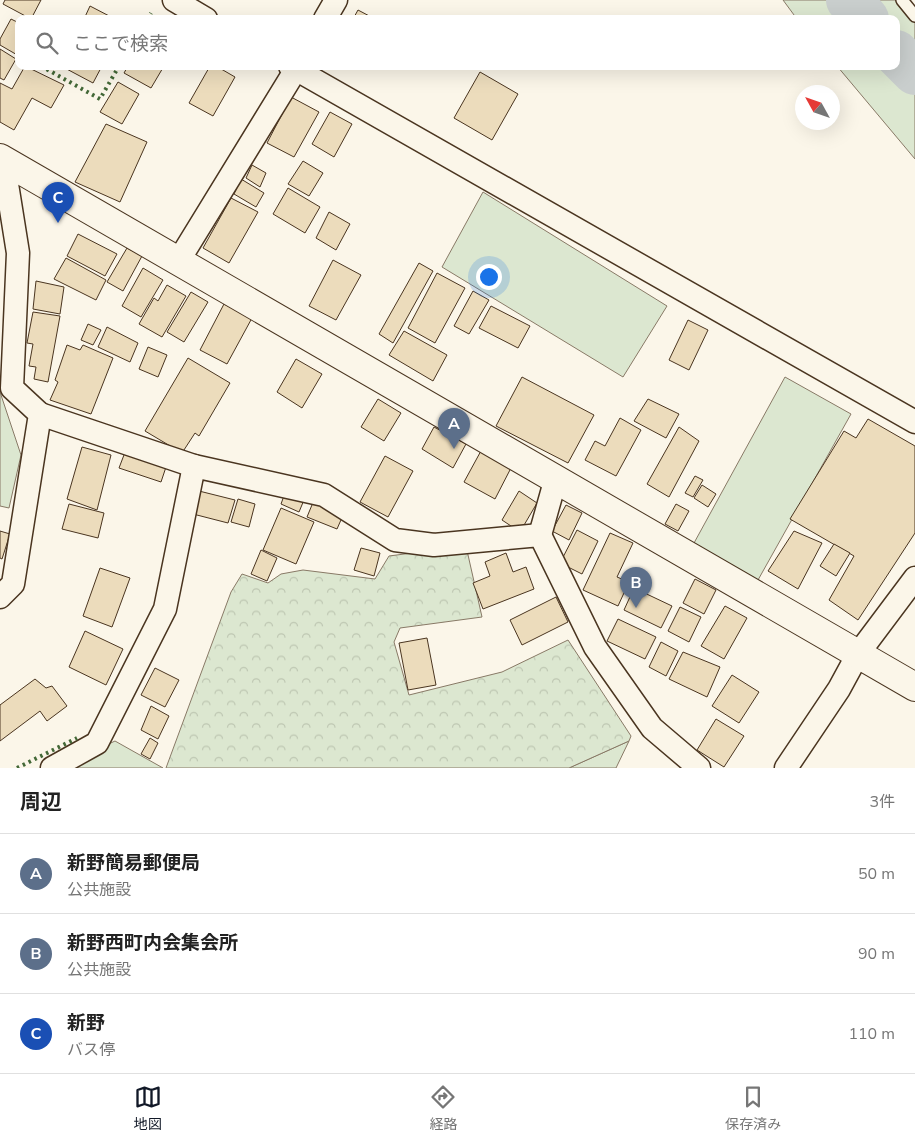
<!DOCTYPE html>
<html lang="ja">
<head>
<meta charset="utf-8">
<style>
  :root { --surface:#fff; --page:#f6f6f6; --text:#222; --muted:#767676; --line:#e0e0e0; --accent:#111827 }
  body { margin:0; font-family:"Nunito Sans","Noto Sans JP",sans-serif; background:var(--page); color:var(--text) }
  .compass { position:absolute; left:795px; top:85px; width:45px; height:45px; border-radius:50%; background:var(--surface); box-shadow:0 5px 20px #0002; rotate:310deg }
  .you { position:absolute; left:488px; top:276px; width:18px; height:18px; margin:-12px; border:4px solid #fff; border-radius:50%; background:#1a73e8; box-shadow:0 0 0 8px #1a73e833 }
  .badge { display:grid; place-items:center; width:32px; height:32px; border-radius:50%; background:var(--accent); color:#fff; font-size:16px; font-weight:700 }
  .pin { position:absolute; translate:-50% -41px; filter:drop-shadow(0 1px 2px #0008) }
  .pin::after { content:''; position:absolute; top:26px; width:18px; height:15px; background:inherit; clip-path:polygon(0 0,100% 0,50% 100%) }
  .list { margin:0; padding:0; list-style:none }
  h2 { display:flex; justify-content:space-between; align-items:center; height:65px; margin:0; padding:0 20px; font-size:21px }
  h2 small { font-size:16px; font-weight:400; color:var(--muted) }
  .list li { display:grid; grid-template-columns:32px 1fr auto; gap:15px; align-items:center; box-sizing:border-box; height:80px; padding:0 20px; border-top:1px solid var(--line) }
  .list b { display:block; font-size:19px; white-space:nowrap }
  .list p { margin:0; font-size:16px; white-space:nowrap; color:var(--muted) }
  .list em { font-size:16px; font-style:normal; color:var(--muted) }
  .icon { flex:none; width:28px; height:28px; fill:none; stroke:currentColor; stroke-width:2; stroke-linecap:round; stroke-linejoin:round }
  .map { position:relative; flex:none; width:915px; height:768px; overflow:hidden }
  .search { position:absolute; background:var(--surface); box-shadow:0 5px 20px #0002; left:15px; right:15px; top:15px; height:55px; display:flex; align-items:center; gap:12px; box-sizing:border-box; padding:0 18px; border-radius:10px; color:var(--muted); font-size:19px }
  .sheet { height:305px; background:var(--surface) }
  nav { display:flex; justify-content:space-around; align-items:center; box-sizing:border-box; height:70px; border-top:1px solid var(--line); background:var(--surface); font-size:14px; color:var(--muted) }
  nav a { display:grid; justify-items:center; gap:2px }
  nav .on { color:var(--accent) }
  .map>svg:first-child { display:block }
  .grass { fill:#dce7d0; stroke:#887966 }
  .forest { fill:url(#forest-crowns); stroke:#887966 }
  .lines { fill:none; stroke-linecap:round; stroke-linejoin:round }
  .river { stroke:#c9cecd; stroke-width:46 }
  .building { fill:#ecdcbc; stroke:#4a3520 }
  .lane-casing { stroke:#4a3520; stroke-width:14 }
  .street-casing { stroke:#4a3520; stroke-width:25 }
  .secondary-casing { stroke:#4a3520; stroke-width:30 }
  .lane { stroke:#fbf6e9; stroke-width:11 }
  .street { stroke:#fbf6e9; stroke-width:22 }
  .secondary { stroke:#fbf6e9; stroke-width:28 }
  .hedge { stroke:#436837; stroke-width:4; stroke-dasharray:2.5 4; stroke-linecap:butt }
</style>
</head>
<body>
<div class="map">
<svg width="915" height="768" viewBox="0 0 915 768">
  <defs>
    <pattern id="forest-crowns" width="20" height="18" patternUnits="userSpaceOnUse" patternTransform="scale(1.25)"><rect width="20" height="18" fill="#dce7d0"/><path d="M2 6a3 3 0 1 1 6 0M12 15a3 3 0 1 1 6 0" fill="none" stroke="#bec7b2"/></pattern>
  </defs>
  <rect width="100%" height="100%" fill="#fbf6e9"/>
  <g class="grass">
    <polygon points="783,0 902,0 915,16 915,159 837,66 896,66 896,19 797,19"/>
    <polygon points="483,192 667,306 623,377 442,267"/>
    <polygon points="785,377 851,414 758,580 694,543"/>
    <polygon points="0,392 21,455 9,508 0,506"/>
    <polygon points="115,741 163,768 58,768"/>
    <polygon points="629,741 616,768 569,768"/>
  </g>
  <polygon class="forest" points="466,546 482,617 400,628 394,642 409,695 502,672 568,640 631,736 629,741 569,768 166,768 231,592 242,574 268,583 281,574 303,570 375,579 389,556"/>
  <g class="lines">
    <g class="river">
      <polyline points="849,0 866,19"/>
      <polyline points="896,53 915,72"/>
    </g>
  </g>
  <g class="building">
    <polygon points="5,0 41,0 31,19 3,4"/>
    <polygon points="90,6 115,19 84,19"/>
    <polygon points="358,10 375,19 353,19"/>
    <polygon points="11,19 19,23 19,56 0,45 0,39"/>
    <polygon points="0,49 16,59 4,80 0,78"/>
    <polygon points="25,66 64,85 51,108 32,98 14,130 0,122 0,83 12,89"/>
    <polygon points="61,66 102,66 93,83"/>
    <polygon points="128,66 164,66 151,88 124,73"/>
    <polygon points="210,66 216,66 235,77 213,116 189,103"/>
    <polygon points="480,72 518,94 492,140 454,118"/>
    <polygon points="118,82 139,94 122,124 100,112"/>
    <polygon points="291,97 319,112 294,157 267,143"/>
    <polygon points="330,112 352,124 334,157 312,144"/>
    <polygon points="106,124 147,142 120,202 75,182"/>
    <polygon points="303,161 323,173 309,196 288,184"/>
    <polygon points="252,165 266,173 260,187 246,178"/>
    <polygon points="241,179 264,193 256,207 234,194"/>
    <polygon points="288,188 320,207 305,233 273,214"/>
    <polygon points="231,198 258,212 229,263 203,248"/>
    <polygon points="329,212 350,224 336,250 316,238"/>
    <polygon points="78,234 117,254 105,276 67,256"/>
    <polygon points="127,248 142,256 123,291 107,282"/>
    <polygon points="66,258 106,280 96,300 54,279"/>
    <polygon points="333,260 361,275 336,320 309,306"/>
    <polygon points="419,263 433,271 393,343 379,334"/>
    <polygon points="143,268 163,280 141,317 122,306"/>
    <polygon points="437,273 465,288 435,343 408,328"/>
    <polygon points="36,281 64,287 60,314 33,309"/>
    <polygon points="167,285 186,296 162,337 139,324 154,298 158,301"/>
    <polygon points="473,291 489,300 469,334 454,326"/>
    <polygon points="191,292 208,302 184,342 167,332"/>
    <polygon points="224,304 252,318 227,364 200,350"/>
    <polygon points="491,306 530,326 518,348 479,328"/>
    <polygon points="33,312 60,316 48,382 34,379 36,367 29,366 33,344 27,343"/>
    <polygon points="688,320 708,330 689,370 669,360"/>
    <polygon points="88,324 101,330 93,345 81,340"/>
    <polygon points="107,327 138,343 130,362 98,347"/>
    <polygon points="404,331 447,355 433,381 389,355"/>
    <polygon points="67,345 80,350 83,345 113,358 91,414 50,400 58,382 55,380"/>
    <polygon points="148,347 167,355 158,377 139,369"/>
    <polygon points="188,358 230,383 199,436 195,433 182,453 145,431"/>
    <polygon points="296,359 322,374 302,408 277,392"/>
    <polygon points="522,377 594,415 568,463 496,426"/>
    <polygon points="378,399 401,413 384,441 361,427"/>
    <polygon points="648,399 679,414 666,438 634,421"/>
    <polygon points="620,418 641,430 616,476 585,460 595,441 605,446"/>
    <polygon points="868,419 915,446 915,533 858,620 829,600 854,556 790,519 844,431 856,438"/>
    <polygon points="434,427 466,444 453,468 422,449"/>
    <polygon points="679,427 699,441 669,497 647,484"/>
    <polygon points="82,447 111,455 97,510 67,499"/>
    <polygon points="127,447 168,461 161,482 119,468"/>
    <polygon points="482,449 512,466 495,499 464,482"/>
    <polygon points="385,456 413,471 388,517 360,502"/>
    <polygon points="695,476 703,480 693,497 685,493"/>
    <polygon points="702,485 716,494 708,507 694,498"/>
    <polygon points="199,491 235,500 228,523 193,514"/>
    <polygon points="519,491 537,503 520,532 502,520"/>
    <polygon points="285,493 304,500 299,512 281,504"/>
    <polygon points="238,499 255,504 249,527 231,522"/>
    <polygon points="314,500 344,513 337,529 307,517"/>
    <polygon points="69,504 104,513 98,538 62,529"/>
    <polygon points="676,504 689,511 678,531 665,524"/>
    <polygon points="566,505 582,513 569,540 552,531"/>
    <polygon points="281,508 314,522 296,564 263,550"/>
    <polygon points="577,530 598,541 582,574 560,563"/>
    <polygon points="0,531 10,534 2,559 0,558"/>
    <polygon points="794,531 822,543 798,589 768,571"/>
    <polygon points="610,533 633,543 617,577 629,582 618,606 583,590"/>
    <polygon points="834,544 850,553 836,576 820,566"/>
    <polygon points="361,548 380,553 374,576 354,570"/>
    <polygon points="261,550 277,558 267,581 251,574"/>
    <polygon points="506,553 513,572 526,567 534,589 483,609 473,583 490,576 485,562"/>
    <polygon points="100,568 130,578 112,627 83,616"/>
    <polygon points="695,579 716,590 704,614 683,603"/>
    <polygon points="634,588 672,606 661,628 624,610"/>
    <polygon points="556,597 568,622 522,645 510,620"/>
    <polygon points="725,606 747,618 724,659 701,646"/>
    <polygon points="680,607 701,617 689,642 668,631"/>
    <polygon points="618,619 656,637 645,659 607,641"/>
    <polygon points="85,631 123,649 106,685 69,667"/>
    <polygon points="427,638 436,685 408,690 399,643"/>
    <polygon points="661,642 678,651 666,676 649,667"/>
    <polygon points="683,652 720,667 707,697 669,679"/>
    <polygon points="155,668 179,680 165,707 141,695"/>
    <polygon points="732,675 759,692 739,723 712,706"/>
    <polygon points="35,679 46,688 52,686 67,706 47,721 40,711 0,741 0,705"/>
    <polygon points="151,706 169,716 158,739 141,730"/>
    <polygon points="716,719 744,736 724,767 697,750"/>
    <polygon points="150,738 158,743 150,759 141,754"/>
  </g>
  <g class="lines">
    <defs>
      <polyline id="lane" points="902,0 915,16"/>
      <g id="street">
        <polyline points="174,0 206,19"/>
        <polyline points="325,19 336,0"/>
        <polyline points="290,66 915,422"/>
        <polyline points="179,260 298,66"/>
        <polyline points="40,414 194,466"/>
        <polyline points="540,535 556,478"/>
        <polyline points="0,597 13,584 40,414 12,388 18,253 3,159"/>
        <polyline points="52,768 97,743 165,609 194,466 324,495 395,540 434,545 540,535 595,647 652,728 699,768"/>
        <polyline points="786,768 839,689 858,654 915,578"/>
      </g>
      <polyline id="secondary" points="0,158 915,687"/>
    </defs>
    <use href="#lane" class="lane-casing"/>
    <use href="#street" class="street-casing"/>
    <use href="#secondary" class="secondary-casing"/>
    <use href="#lane" class="lane"/>
    <use href="#street" class="street"/>
    <use href="#secondary" class="secondary"/>
    <g class="hedge">
      <polyline points="147,19 151,13"/>
      <polyline points="41,66 100,99 119,66"/>
      <polyline points="17,768 77,738"/>
    </g>
  </g>
</svg>
<svg class="compass" viewBox="-18 -18 36 36"><path d="M0-13l5 13h-10z" fill="#e53935"/><path d="M0 13l5-13h-10z" fill="#767676"/></svg>
<div class="you"></div>
<div class="pin badge" style="left:454px;top:449px;background:#5c6f8a">A</div>
<div class="pin badge" style="left:636px;top:608px;background:#5c6f8a">B</div>
<div class="pin badge" style="left:58px;top:223px;background:#1a4fb4">C</div>
<div class="search"><svg class="icon" aria-label="search" viewBox="0 0 24 24"><circle cx="10" cy="10" r="6"/><path d="M15 15l6 6"/></svg>ここで検索</div>
</div>
<section class="sheet">
<h2>周辺<small>3件</small></h2>
<ul class="list">
<li><span class="badge" style="background:#5c6f8a">A</span><div><b>新野簡易郵便局</b><p>公共施設</p></div><em>50 m</em></li>
<li><span class="badge" style="background:#5c6f8a">B</span><div><b>新野西町内会集会所</b><p>公共施設</p></div><em>90 m</em></li>
<li><span class="badge" style="background:#1a4fb4">C</span><div><b>新野</b><p>バス停</p></div><em>110 m</em></li>
</ul>
</section>
<nav>
<a class="on"><svg class="icon" aria-label="map" viewBox="0 0 24 24"><path d="M3 6l6-2 6 2 6-2v14l-6 2-6-2-6 2zM9 4v14M15 6v14"/></svg>地図</a>
<a><svg class="icon" aria-label="directions" viewBox="0 0 24 24"><path d="M12 3l9 9-9 9-9-9zM9 14v-3h6M13 9l2 2-2 2"/></svg>経路</a>
<a><svg class="icon" aria-label="saved" viewBox="0 0 24 24"><path d="M7 4h10v16l-5-4-5 4z"/></svg>保存済み</a>
</nav>
</body>
</html>
